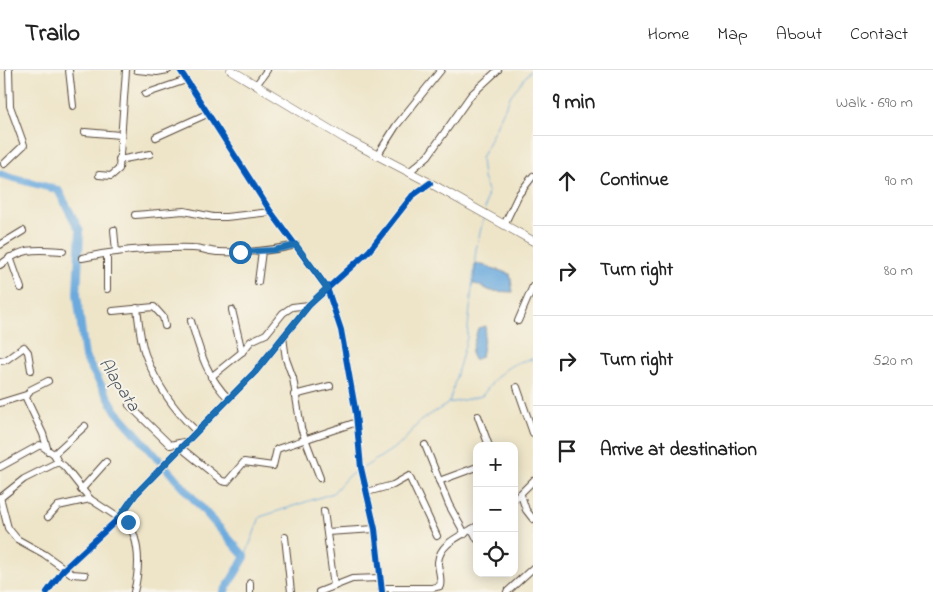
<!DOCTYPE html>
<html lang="en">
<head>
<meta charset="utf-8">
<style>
  :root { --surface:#fff; --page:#f2f2f2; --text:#222; --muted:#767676; --line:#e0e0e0 }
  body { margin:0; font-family:"Indie Flower",sans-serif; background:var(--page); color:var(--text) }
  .controls { position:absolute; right:15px; bottom:15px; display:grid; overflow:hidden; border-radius:10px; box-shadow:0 2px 12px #0003 }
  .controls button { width:45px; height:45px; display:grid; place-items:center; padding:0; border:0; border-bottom:1px solid var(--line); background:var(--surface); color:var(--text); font:25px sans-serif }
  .stop { position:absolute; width:15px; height:15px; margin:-11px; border:4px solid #1f6fb2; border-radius:50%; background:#fff }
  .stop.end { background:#1f6fb2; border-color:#fff; box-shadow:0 1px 5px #0008 }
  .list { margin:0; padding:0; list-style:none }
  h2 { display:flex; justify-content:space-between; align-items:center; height:65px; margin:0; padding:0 20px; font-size:21px }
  h2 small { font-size:16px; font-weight:400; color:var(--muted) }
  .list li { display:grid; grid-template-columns:32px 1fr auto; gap:15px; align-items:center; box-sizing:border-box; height:90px; padding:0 20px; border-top:1px solid var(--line) }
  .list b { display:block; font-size:19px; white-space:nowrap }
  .list em { font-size:16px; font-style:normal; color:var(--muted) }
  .icon { flex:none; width:28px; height:28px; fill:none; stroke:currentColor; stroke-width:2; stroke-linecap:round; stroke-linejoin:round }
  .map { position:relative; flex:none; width:533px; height:522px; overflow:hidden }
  header { display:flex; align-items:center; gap:30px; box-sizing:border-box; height:70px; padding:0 25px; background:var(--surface); border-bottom:1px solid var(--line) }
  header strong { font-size:24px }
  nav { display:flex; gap:28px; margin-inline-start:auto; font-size:18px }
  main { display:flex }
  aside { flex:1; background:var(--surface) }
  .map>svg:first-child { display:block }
  .water { fill:#6caade; stroke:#546a7e }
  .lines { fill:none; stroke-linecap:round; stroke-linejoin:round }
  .stream { stroke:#6caade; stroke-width:1 }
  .river { stroke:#6caade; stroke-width:8 }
  .minor-casing { stroke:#564638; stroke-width:8 }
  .major-casing { stroke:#564638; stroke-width:9 }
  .minor { stroke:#fff; stroke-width:6 }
  .major { stroke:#fff; stroke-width:8 }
  .cycleway-casing { stroke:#f7f3e8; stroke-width:9 }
  .cycleway { stroke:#0057b8; stroke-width:6 }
  .route { stroke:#1f6fb2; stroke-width:6 }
  .labels { text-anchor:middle; stroke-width:4; stroke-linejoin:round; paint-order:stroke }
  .water-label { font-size:18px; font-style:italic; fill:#4c5761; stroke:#f7f3e8 }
</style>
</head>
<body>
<header>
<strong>Trailo</strong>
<nav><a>Home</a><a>Map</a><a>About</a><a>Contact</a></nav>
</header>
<main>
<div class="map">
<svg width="533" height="522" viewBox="0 0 533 522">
  <rect width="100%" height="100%" fill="#f7f3e8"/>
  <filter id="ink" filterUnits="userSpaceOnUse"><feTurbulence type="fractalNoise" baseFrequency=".02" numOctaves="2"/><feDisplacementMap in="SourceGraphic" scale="10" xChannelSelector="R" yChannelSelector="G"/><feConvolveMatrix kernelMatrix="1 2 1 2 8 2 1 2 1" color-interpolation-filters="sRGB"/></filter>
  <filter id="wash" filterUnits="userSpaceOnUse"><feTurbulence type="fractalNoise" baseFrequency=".0096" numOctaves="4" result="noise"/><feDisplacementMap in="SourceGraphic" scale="20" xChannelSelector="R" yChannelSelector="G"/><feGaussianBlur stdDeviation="1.12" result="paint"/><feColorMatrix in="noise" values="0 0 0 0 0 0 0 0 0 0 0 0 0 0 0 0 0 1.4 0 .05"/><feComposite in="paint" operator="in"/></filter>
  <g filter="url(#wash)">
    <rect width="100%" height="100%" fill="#eee5c9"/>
    <g class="water">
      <polygon points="476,193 510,204 513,222 491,221 473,213"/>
      <polygon points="486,256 481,287 474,290 471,283 478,258"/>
    </g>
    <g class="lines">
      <g class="stream">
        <polyline points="485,139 488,121 483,108 481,88 511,25 531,0"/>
        <polyline points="449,333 467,268 476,179 484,146"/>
        <path d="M363 398 402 373 420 351 449 333 482 326C497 306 507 292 533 289"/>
        <polyline points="245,487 260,447 333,423 348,406 360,400"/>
      </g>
      <polyline class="river" points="0,104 58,120 80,161 77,224 85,287 116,341 245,487 224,522"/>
    </g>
  </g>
  <g filter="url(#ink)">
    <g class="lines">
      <defs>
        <g id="minor">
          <polyline points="69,0 73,36"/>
          <polyline points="137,0 157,2 168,0"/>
          <polyline points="180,0 271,142 327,218 341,260 356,344 361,398 375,459 382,522"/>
          <polyline points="257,14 267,0"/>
          <polyline points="145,24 186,10"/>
          <polyline points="85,62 120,65"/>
          <polyline points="156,67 207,44"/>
          <polyline points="377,86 396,56 441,0"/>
          <polyline points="119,90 150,84"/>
          <polyline points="4,94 24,75 10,36 9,0"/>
          <polyline points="409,102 428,86 471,25 498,0"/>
          <polyline points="99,105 111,106 119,99 126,0"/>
          <polyline points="135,145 184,141 213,147 226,147 271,142"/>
          <polyline points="504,155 519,124 533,106"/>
          <polyline points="114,160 116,182"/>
          <polyline points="0,175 23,161"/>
          <polyline points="107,184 107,219"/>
          <polyline points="10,187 21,218"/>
          <path d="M82 188C118 180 155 177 193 178 202 178 210 182 219 182 245 183 271 181 296 175"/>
          <path d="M0 195C23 177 35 179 63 181"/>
          <polyline points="258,212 262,181"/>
          <path d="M137 238C139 253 140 270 145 284 156 313 174 340 196 361"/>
          <polyline points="232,240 242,282"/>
          <polyline points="113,241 154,237 163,247 165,256"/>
          <path d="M191 251C200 281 206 306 229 329"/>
          <polyline points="518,251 533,216"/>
          <polyline points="283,267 286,289 293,308 301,358 320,408"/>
          <polyline points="0,291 6,290 24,277 28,282 31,300"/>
          <polyline points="211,307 242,282 251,271 266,264 283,243 292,237 309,235"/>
          <polyline points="48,311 30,320 26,328 43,364 48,381"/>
          <polyline points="517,317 533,363"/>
          <polyline points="294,325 330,316"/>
          <polyline points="0,333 26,325"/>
          <polyline points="129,335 170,375 184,372"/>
          <polyline points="478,346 489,376"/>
          <polyline points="425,375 449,435 465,464"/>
          <polyline points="180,377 222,411 227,412 244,392 273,396 277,379 357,352"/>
          <polyline points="54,384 85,356"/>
          <path d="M0 397 40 375 54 384 58 392 64 396 90 429 119 448 123 444C140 467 141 494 134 522"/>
          <polyline points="439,411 477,397"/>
          <polyline points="81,420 106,392"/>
          <polyline points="367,422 393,415 409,406 437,466"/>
          <polyline points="521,425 526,440 533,449"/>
          <polyline points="0,427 8,458 17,469 44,484 72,504 85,505"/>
          <polyline points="0,428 24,409 58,392"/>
          <polyline points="514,430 533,411"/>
          <polyline points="324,441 334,516"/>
          <polyline points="48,447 58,436 90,429"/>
          <polyline points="472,459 477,469"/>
          <polyline points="327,462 375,459"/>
          <polyline points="285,467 291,522"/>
          <polyline points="250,513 250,522"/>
          <path d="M381 518H432L440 516C442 508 438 500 438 492 440 472 462 466 477 456"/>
          <polyline points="47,522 64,499 119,448 135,425 159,400 255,302 309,235 369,181 412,126 430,113"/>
          <polyline points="319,522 352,509 380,508"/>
          <polyline points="507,522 533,498"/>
        </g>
        <polyline id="major" points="231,0 344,68 430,113 533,171"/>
      </defs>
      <use href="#minor" class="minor-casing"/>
      <use href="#major" class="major-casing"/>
      <use href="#minor" class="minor"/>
      <use href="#major" class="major"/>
      <defs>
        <g id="cycleway">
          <polyline points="180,0 271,142 327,218 341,260 356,344 361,398 375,459 382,522"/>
          <polyline points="47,522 64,499 119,448 135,425 159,400 255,302 309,235 369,181 412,126 430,113"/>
        </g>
      </defs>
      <use href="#cycleway" class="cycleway-casing"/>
      <use href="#cycleway" class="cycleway"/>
    </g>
  </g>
  <g class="lines" filter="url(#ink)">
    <polyline class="route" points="128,452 123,444 119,448 136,424 255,302 309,235 327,218 296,175 274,180 240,182"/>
  </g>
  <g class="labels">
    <g class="water-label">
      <text transform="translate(120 314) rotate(57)" y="6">Alapata</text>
    </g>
  </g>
</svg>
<div class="controls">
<button>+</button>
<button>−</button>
<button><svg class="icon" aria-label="locate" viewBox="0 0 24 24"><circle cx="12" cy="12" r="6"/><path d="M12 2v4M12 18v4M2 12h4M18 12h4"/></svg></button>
</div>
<div class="stop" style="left:240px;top:182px"></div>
<div class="stop end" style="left:128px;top:452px"></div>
</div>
<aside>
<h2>9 min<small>Walk · 690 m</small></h2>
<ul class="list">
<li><svg class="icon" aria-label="ahead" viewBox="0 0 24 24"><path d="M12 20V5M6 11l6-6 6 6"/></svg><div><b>Continue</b></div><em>90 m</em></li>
<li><svg class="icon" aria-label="right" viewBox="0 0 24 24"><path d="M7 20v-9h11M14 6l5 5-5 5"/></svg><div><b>Turn right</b></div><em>80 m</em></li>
<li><svg class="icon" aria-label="right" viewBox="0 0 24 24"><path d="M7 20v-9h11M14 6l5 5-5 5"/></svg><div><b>Turn right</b></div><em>520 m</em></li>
<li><svg class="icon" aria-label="arrive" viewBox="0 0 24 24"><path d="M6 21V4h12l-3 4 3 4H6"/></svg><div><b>Arrive at destination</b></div></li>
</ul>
</aside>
</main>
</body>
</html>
